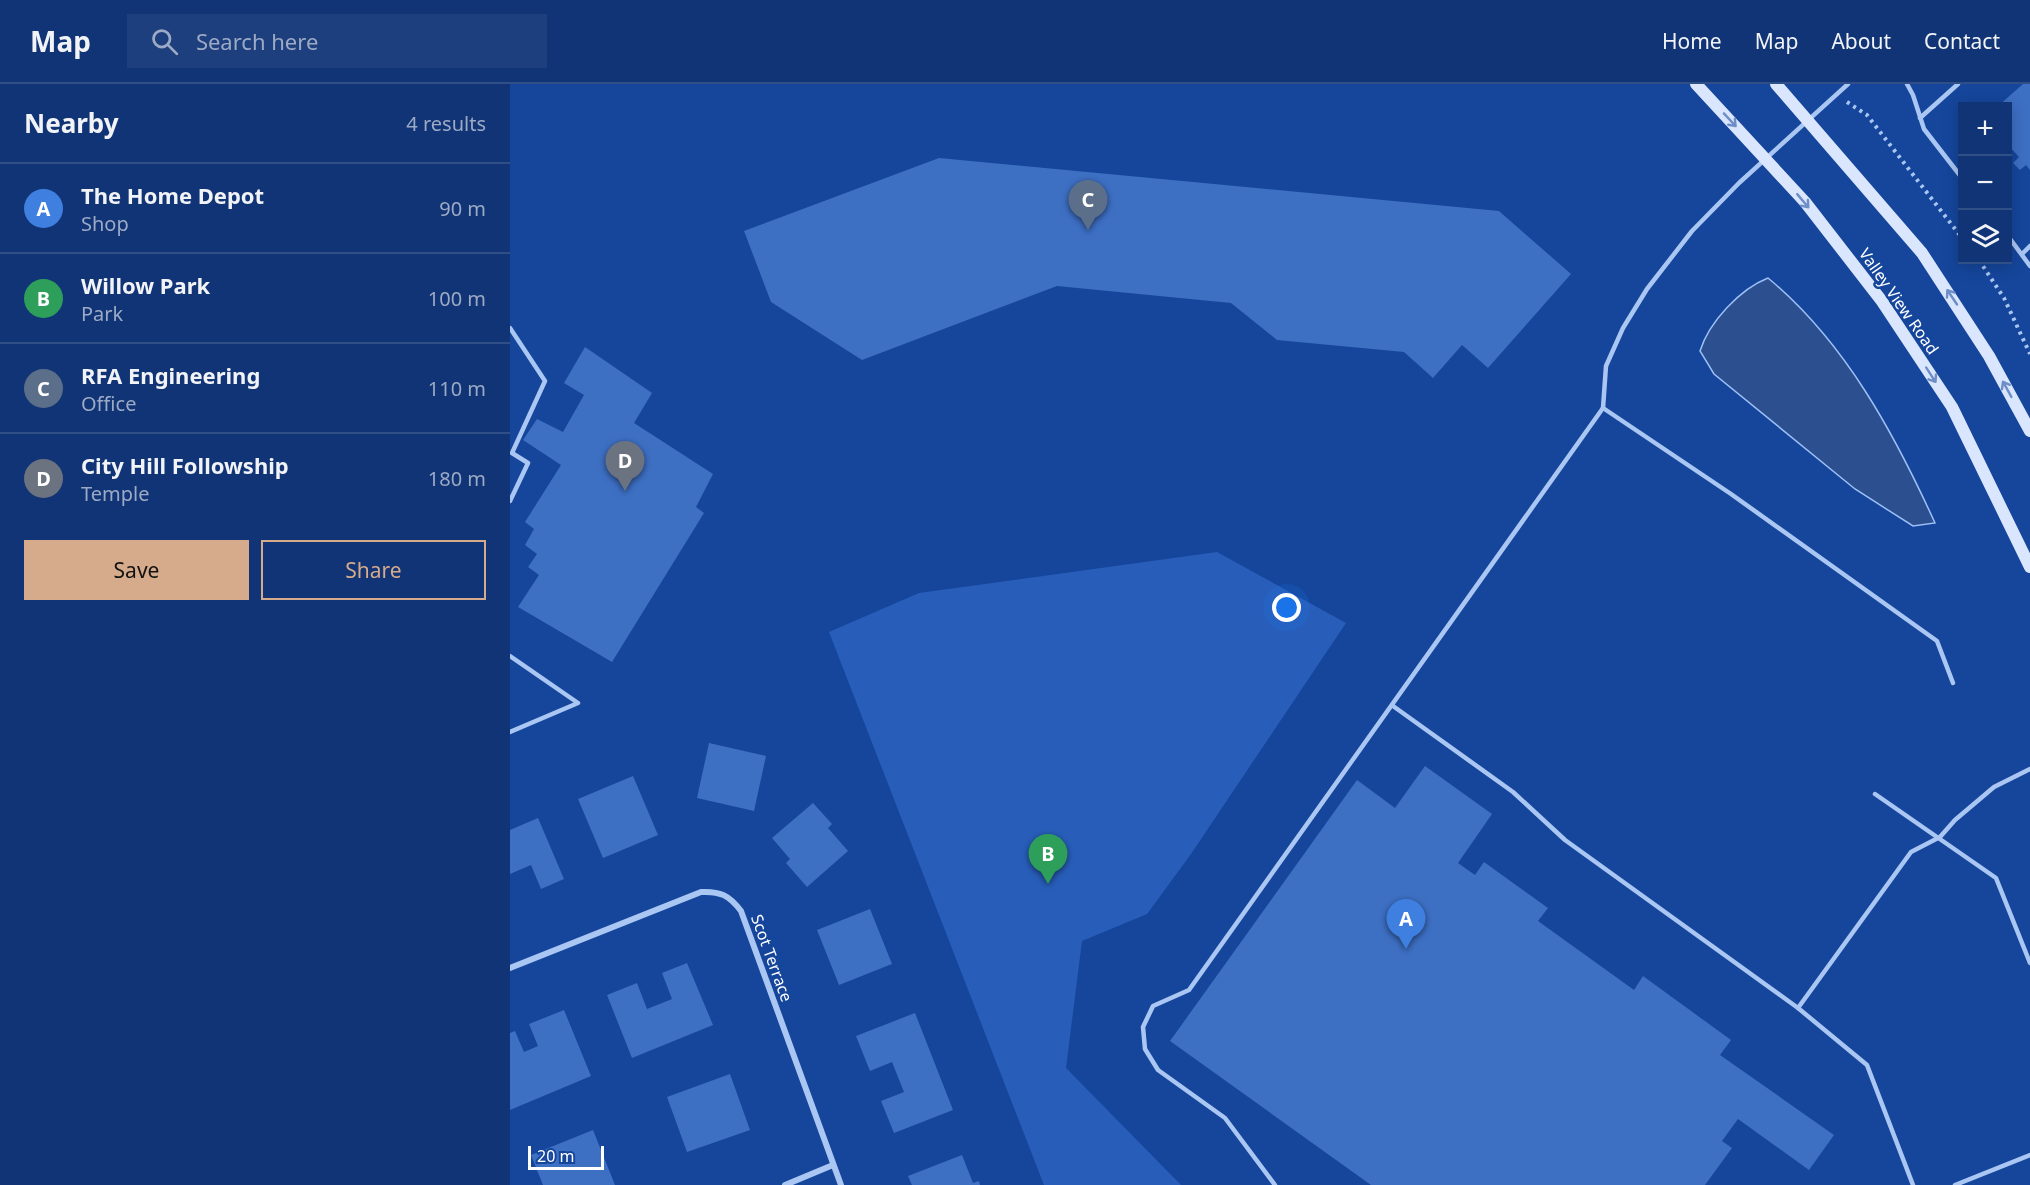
<!DOCTYPE html>
<html lang="en">
<head>
<meta charset="utf-8">
<style>
  :root { --surface:#103475; --page:#1e3f7d; --text:#f1f3f6; --muted:#9caac5; --line:#304f87; --accent:#d6ab8b }
  body { margin:0; font-family:"Noto Sans",sans-serif; background:var(--page); color:var(--text) }
  .controls { position:absolute; right:18px; top:18px; display:grid; overflow:hidden; border-radius:0px; box-shadow:0 3px 15px #0003 }
  .controls button { width:54px; height:54px; display:grid; place-items:center; padding:0; border:0; border-bottom:2px solid var(--line); background:var(--surface); color:var(--text); font:30px sans-serif }
  .scale { position:absolute; left:18px; bottom:15px; width:76px; box-sizing:border-box; padding-left:6px; border:3px solid #fff; border-top:0; font-size:16px; line-height:21px; white-space:nowrap; color:#fff; -webkit-text-stroke:4px #15469c; paint-order:stroke }
  .you { position:absolute; left:777px; top:524px; width:21px; height:21px; margin:-15px; border:4px solid #fff; border-radius:50%; background:#1a73e8; box-shadow:0 0 0 9px #1a73e833 }
  .badge { display:grid; place-items:center; width:39px; height:39px; border-radius:50%; background:var(--accent); color:#fff; font-size:20px; font-weight:700 }
  .pin { position:absolute; translate:-50% -50px; filter:drop-shadow(0 2px 3px #0008) }
  .pin::after { content:''; position:absolute; top:32px; width:21px; height:18px; background:inherit; clip-path:polygon(0 0,100% 0,50% 100%) }
  .list { margin:0; padding:0; list-style:none }
  h2 { display:flex; justify-content:space-between; align-items:center; height:78px; margin:0; padding:0 24px; font-size:26px }
  h2 small { font-size:20px; font-weight:400; color:var(--muted) }
  .list li { display:grid; grid-template-columns:39px 1fr auto; gap:18px; align-items:center; box-sizing:border-box; height:90px; padding:0 24px; border-top:2px solid var(--line) }
  .list b { display:block; font-size:22px; white-space:nowrap }
  .list p { margin:0; font-size:20px; white-space:nowrap; color:var(--muted) }
  .list em { font-size:20px; font-style:normal; color:var(--muted) }
  .actions { display:flex; gap:12px; padding:18px 24px }
  .actions a { flex:1; padding:14px 0; border:2px solid var(--accent); border-radius:0px; text-align:center; font-size:21px; color:var(--accent) }
  .actions .main { background:var(--accent); color:#111 }
  .icon { flex:none; width:33px; height:33px; fill:none; stroke:currentColor; stroke-width:2; stroke-linecap:round; stroke-linejoin:round }
  .map { position:relative; flex:none; width:1520px; height:1101px; overflow:hidden }
  header { display:flex; align-items:center; gap:36px; box-sizing:border-box; height:84px; padding:0 30px; background:var(--surface); border-bottom:2px solid var(--line) }
  header strong { font-size:28px }
  nav { display:flex; gap:33px; margin-inline-start:auto; font-size:21px }
  .search { width:420px; height:54px; background:var(--page); display:flex; align-items:center; gap:15px; box-sizing:border-box; padding:0 21px; border-radius:0px; color:var(--muted); font-size:22px }
  main { display:flex }
  aside { flex:1; background:var(--surface) }
  .map>svg:first-child { display:block }
  .green { fill:#285eba }
  .water { fill:#2c4f8f; stroke:#9dc0f6; stroke-width:1.5 }
  .building { fill:#3d6fc3 }
  .lines { fill:none; stroke-linecap:round; stroke-linejoin:round }
  .path { stroke:#aac6f3; stroke-width:4; stroke-dasharray:3 4.5; stroke-linecap:butt }
  .lane { stroke:#aac6f3; stroke-width:4.5 }
  .street { stroke:#aac6f3; stroke-width:6 }
  .secondary { stroke:#dae6fd; stroke-width:12 }
  .oneway { stroke:#6e8ec8 }
  .labels { text-anchor:middle; stroke-width:5; stroke-linejoin:round; paint-order:stroke }
  .street-label { font-size:16px; fill:#fff; stroke:#15469c }
</style>
</head>
<body>
<header>
<strong>Map</strong>
<div class="search"><svg class="icon" aria-label="search" viewBox="0 0 24 24"><circle cx="10" cy="10" r="6"/><path d="M15 15l6 6"/></svg>Search here</div>
<nav><a>Home</a><a>Map</a><a>About</a><a>Contact</a></nav>
</header>
<main>
<aside>
<h2>Nearby<small>4 results</small></h2>
<ul class="list">
<li><span class="badge" style="background:#3f7fe0">A</span><div><b>The Home Depot</b><p>Shop</p></div><em>90 m</em></li>
<li><span class="badge" style="background:#2e9e5b">B</span><div><b>Willow Park</b><p>Park</p></div><em>100 m</em></li>
<li><span class="badge" style="background:#5c6f8a">C</span><div><b>RFA Engineering</b><p>Office</p></div><em>110 m</em></li>
<li><span class="badge" style="background:#6b7280">D</span><div><b>City Hill Followship</b><p>Temple</p></div><em>180 m</em></li>
</ul>
<div class="actions"><a class="main">Save</a><a>Share</a></div>
</aside>
<div class="map">
<svg width="1520" height="1101" viewBox="0 0 1520 1101">
  <rect width="100%" height="100%" fill="#15469c"/>
  <polygon class="green" points="707,468 836,539 681,770 637,830 572,857 556,984 671,1101 534,1101 319,548 409,509"/>
  <path class="water" d="M1258 194C1335 258 1384 349 1425 439L1403 442 1345 405 1204 290 1190 267C1199 238 1230 205 1258 194Z"/>
  <g class="building">
    <polygon points="1513,0 1520,0 1520,86 1516,81 1510,86 1503,79 1509,73 1498,61 1498,22 1488,22"/>
    <polygon points="429,74 989,127 1061,190 978,284 952,261 923,294 894,268 767,256 721,219 547,202 352,276 261,218 234,147"/>
    <polygon points="75,263 142,309 124,339 203,390 186,423 194,429 102,578 8,523 29,491 18,483 27,470 15,461 24,445 15,438 51,381 13,356 27,335 53,348 74,311 54,299"/>
    <polygon points="199,659 256,672 244,727 187,714"/>
    <polygon points="915,682 982,730 948,779 965,791 974,778 1038,824 1028,837 1124,906 1133,892 1221,956 1210,971 1324,1051 1299,1086 1228,1035 1212,1057 1222,1064 1195,1101 861,1101 660,957 847,696 885,724"/>
    <polygon points="123,692 148,751 93,774 68,715"/>
    <polygon points="303,719 322,740 318,744 338,767 297,803 276,779 280,775 262,754"/>
    <polygon points="28,734 54,795 31,805 21,781 0,790 0,746"/>
    <polygon points="360,825 382,880 329,901 307,846"/>
    <polygon points="177,879 203,941 122,974 97,911 127,899 137,925 162,915 152,889"/>
    <polygon points="54,926 81,992 0,1026 0,949 5,947 14,968 28,962 19,940"/>
    <polygon points="405,929 443,1026 384,1049 371,1017 394,1008 382,978 360,987 346,952"/>
    <polygon points="220,990 240,1046 177,1068 157,1013"/>
    <polygon points="83,1046 105,1101 33,1101 21,1071"/>
    <polygon points="452,1071 463,1099 469,1097 470,1101 402,1101 398,1092"/>
  </g>
  <g class="lines">
    <g class="path">
      <polyline points="1337,18 1357,31 1452,154"/>
      <polyline points="1469,176 1494,214 1520,270"/>
    </g>
    <g class="lane">
      <polyline points="1397,0 1403,11 1414,45 1452,94"/>
      <polyline points="1410,34 1448,0"/>
      <polyline points="1498,152 1520,182"/>
      <polyline points="1512,170 1520,162"/>
      <polyline points="0,244 35,297 2,369 18,379 0,417"/>
      <polyline points="1093,324 1221,410 1427,557 1443,599"/>
      <polyline points="0,572 68,619 0,648"/>
      <polyline points="883,622 1003,708 1055,756 1288,924 1401,768 1430,753 1445,736 1484,703 1520,685"/>
      <polyline points="1365,710 1486,794 1520,879"/>
      <polyline points="1288,924 1357,981 1403,1101"/>
      <polyline points="765,1101 715,1034 648,986 635,965 633,943 643,922 679,906 1093,324 1096,282 1113,244 1137,205 1182,147 1229,99 1338,0"/>
      <polyline points="1445,1101 1520,1071"/>
    </g>
    <g class="street">
      <path d="M0 884 191 808C210 807 219 811 231 827L331 1101"/>
      <polyline points="275,1101 323,1081"/>
    </g>
    <g class="secondary">
      <polyline points="1186,0 1295,118 1371,216 1442,323 1520,483"/>
      <polyline points="1266,0 1412,169 1479,272 1520,347"/>
    </g>
  </g>
  <defs><path id="oneway-shaft" d="M-6 0H5M1.5-3L5.5 0L1.5 3" fill="none" stroke-width="1.6" stroke-linecap="round" stroke-linejoin="round" transform="scale(1.5)"/></defs>
  <g class="oneway">
    <use href="#oneway-shaft" transform="translate(1220 36) rotate(47)"/>
    <use href="#oneway-shaft" transform="translate(1293 117) rotate(50)"/>
    <use href="#oneway-shaft" transform="translate(1442 213) rotate(-124)"/>
    <use href="#oneway-shaft" transform="translate(1421 291) rotate(57)"/>
    <use href="#oneway-shaft" transform="translate(1497 305) rotate(-119)"/>
  </g>
  <g class="labels">
    <g class="street-label">
      <text transform="translate(1389 217) rotate(55)" y="6">Valley View Road</text>
      <text transform="translate(262 874) rotate(70)" y="6">Scot Terrace</text>
    </g>
  </g>
</svg>
<div class="controls">
<button>+</button>
<button>−</button>
<button><svg class="icon" aria-label="layers" viewBox="0 0 24 24"><path d="M12 4l9 5-9 5-9-5zM3 14l9 5 9-5"/></svg></button>
</div>
<div class="scale">20 m</div>
<div class="you"></div>
<div class="pin badge" style="left:896px;top:865px;background:#3f7fe0">A</div>
<div class="pin badge" style="left:538px;top:800px;background:#2e9e5b">B</div>
<div class="pin badge" style="left:578px;top:146px;background:#5c6f8a">C</div>
<div class="pin badge" style="left:115px;top:407px;background:#6b7280">D</div>
</div>
</main>
</body>
</html>
